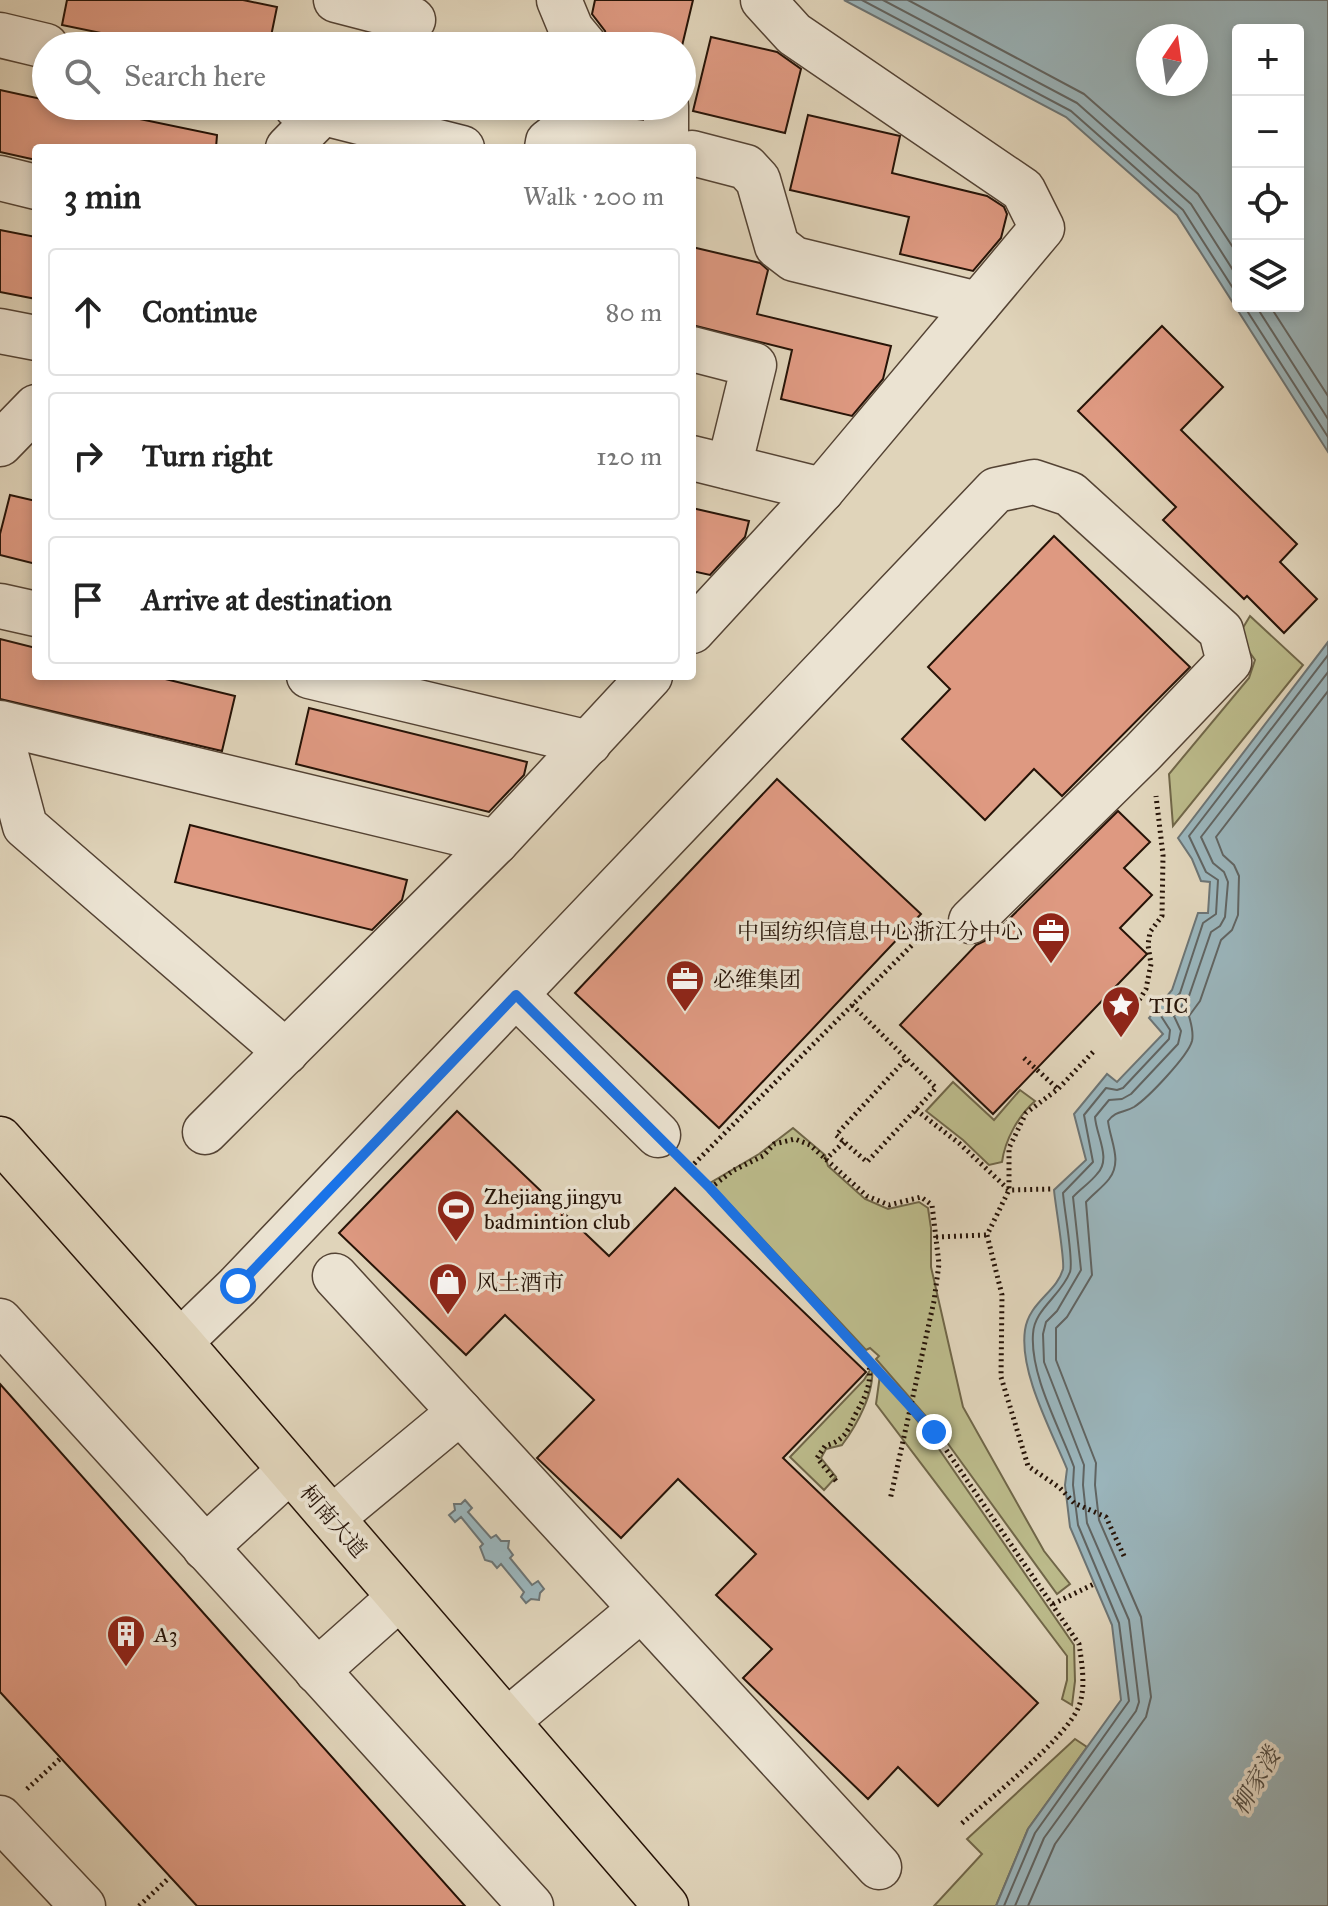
<!DOCTYPE html>
<html lang="en">
<head>
<meta charset="utf-8">
<style>
  :root { --surface:#fff; --page:#f2f2f2; --text:#222; --muted:#767676; --line:#e0e0e0 }
  body { margin:0; font-family:"IM FELL Great Primer","Noto Serif SC",serif; background:var(--page); color:var(--text) }
  .controls { position:absolute; right:24px; top:24px; display:grid; overflow:hidden; border-radius:8px; box-shadow:0 4px 12px #0003 }
  .controls button { width:72px; height:72px; display:grid; place-items:center; padding:0; border:0; border-bottom:2px solid var(--line); background:var(--surface); color:var(--text); font:40px sans-serif }
  .compass { position:absolute; left:1136px; top:24px; width:72px; height:72px; border-radius:50%; background:var(--surface); box-shadow:0 4px 12px #0003; rotate:13deg }
  .stop { position:absolute; width:24px; height:24px; margin:-18px; border:6px solid #1a73e8; border-radius:50%; background:#fff }
  .stop.end { background:#1a73e8; border-color:#fff; box-shadow:0 2px 8px #0008 }
  .list { margin:0; padding:0; list-style:none }
  h2 { display:flex; justify-content:space-between; align-items:center; height:104px; margin:0; padding:0 32px; font-size:34px }
  h2 small { font-size:26px; font-weight:400; color:var(--muted) }
  .list li { display:grid; grid-template-columns:52px 1fr auto; gap:24px; align-items:center; box-sizing:border-box; height:128px; margin:0 16px 16px; padding:0 16px; border:2px solid var(--line); border-radius:8px }
  .list b { display:block; font-size:30px; white-space:nowrap }
  .list em { font-size:26px; font-style:normal; color:var(--muted) }
  .icon { flex:none; width:44px; height:44px; fill:none; stroke:currentColor; stroke-width:2; stroke-linecap:round; stroke-linejoin:round }
  .map { position:relative; flex:none; width:1328px; height:1906px; overflow:hidden }
  .search { position:absolute; background:var(--surface); box-shadow:0 4px 12px #0003; left:32px; top:32px; width:664px; height:88px; display:flex; align-items:center; gap:20px; box-sizing:border-box; padding:0 28px; border-radius:44px; color:var(--muted); font-size:30px }
  .panel { position:absolute; background:var(--surface); box-shadow:0 4px 12px #0003; left:32px; top:144px; width:664px; height:536px; border-radius:8px }
  .map>svg:first-child { display:block }
  .green { fill:#bbba8a; stroke:#706648; stroke-width:2 }
  .water { fill:#9ab5bc; stroke:#6c7474; stroke-width:2; fill-rule:evenodd }
  .lines { fill:none; stroke-linecap:round; stroke-linejoin:round }
  .shore { stroke:#606462; stroke-width:2 }
  .building { fill:#de9981; stroke:#261307; stroke-width:2 }
  .minor-casing { stroke:#544334; stroke-width:47 }
  .major-casing { stroke:#261307; stroke-width:47 }
  .path { stroke:#261307; stroke-width:5; stroke-dasharray:2 4; stroke-linecap:butt }
  .minor { stroke:#ebe3d2; stroke-width:44 }
  .major { stroke:#e0d4ba; stroke-width:44 }
  .route { stroke:#1a73e8; stroke-width:10 }
  .labels { text-anchor:middle; stroke-width:7; stroke-linejoin:round; paint-order:stroke }
  .poi-label { font-size:22px; fill:#261307; stroke:#ebe3d2; text-anchor:start }
  .street-label { font-size:22px; fill:#261307; stroke:#ebe3d2 }
  .water-label { font-size:24px; font-style:italic; fill:#4f4c46; stroke:#ebe3d2 }
</style>
</head>
<body>
<div class="map">
<svg width="1328" height="1906" viewBox="0 0 1328 1906">
  <rect width="100%" height="100%" fill="#e0d4ba"/>
  <filter id="stains"><feTurbulence type="fractalNoise" baseFrequency=".0025" numOctaves="4"/><feColorMatrix values="0 0 0 0 .2 0 0 0 0 .09 0 0 0 0 .02 0 0 0 .5 -.17"/></filter>
  <radialGradient id="worn" r=".72"><stop offset=".6" stop-color="#630" stop-opacity="0"/><stop offset="1" stop-color="#630" stop-opacity=".3"/></radialGradient>
  <g class="green">
    <polygon points="1250,616 1303,665 1173,826 1169,774 1249,678 1255,660 1238,636"/>
    <path d="M953 1082 994 1120 1020 1090 1035 1101C1018 1116 1005 1140 1002 1162L989 1165 963 1140 926 1111Z"/>
    <polygon points="793,1128 825,1155 828,1166 865,1199 888,1209 919,1202 928,1208 931,1228 931,1267 963,1407 1044,1551 1070,1584 1057,1594 938,1430 876,1359 879,1356 870,1348 866,1350 710,1183 759,1154"/>
    <path d="M872 1367C875 1392 857 1425 842 1445L826 1449 821 1458 836 1477 824 1490 790 1457 864 1380Z"/>
    <polygon points="880,1375 930,1436 1074,1645 1075,1681 1072,1705 1062,1699 1067,1680 1067,1656 876,1404"/>
    <polygon points="1075,1739 1087,1747 1028,1829 996,1906 934,1906 982,1854 967,1839"/>
  </g>
  <g class="water">
    <path d="M844 0H1328V452L1177 215 1066 117ZM1238 30H1298V306H1238ZM1148 36H1196V84H1148Z"/>
    <path d="M1328 642V1906H996L1028 1829 1121 1700 1112 1625 1070 1527 1065 1485 1067 1469C1051 1430 1019 1372 1025 1330 1029 1302 1057 1292 1063 1269 1065 1260 1055 1203 1054 1190L1086 1160 1074 1114 1107 1074 1117 1082 1163 1034 1149 1018 1172 990 1198 913H1208L1210 882 1201 881 1192 859 1178 838Z"/>
    <polygon points="465,1500 472,1508 468,1512 491,1538 496,1535 501,1541 509,1541 508,1548 513,1555 510,1558 532,1585 538,1581 544,1589 540,1593 539,1600 531,1599 526,1603 521,1597 524,1592 501,1564 497,1568 492,1562 485,1560 480,1547 483,1544 461,1517 455,1522 449,1515 455,1510 454,1504 461,1504"/>
  </g>
  <g class="lines">
    <g class="shore">
      <polyline points="862,0 1071,111 1183,210 1238,296"/>
      <polyline points="883,0 1077,103 1191,204 1238,278"/>
      <polyline points="908,0 1084,94 1198,194 1238,255"/>
      <polyline points="1244,306 1328,437"/>
      <polyline points="1256,306 1328,419"/>
      <polyline points="1270,306 1328,396"/>
      <path d="M1004 1906 1035 1833 1129 1701 1119 1623 1078 1525 1073 1485 1074 1467C1060 1428 1030 1376 1033 1334 1034 1309 1061 1296 1070 1272 1074 1261 1064 1209 1063 1193L1093 1162 1084 1115 1106 1088 1117 1090 1123 1088 1169 1039 1170 1030 1161 1016 1180 993 1203 923 1216 914 1218 880 1206 872 1189 836 1328 655"/>
      <path d="M1015 1906 1044 1838 1136 1711 1139 1702 1129 1620 1087 1523 1083 1485 1084 1465 1044 1362 1043 1334 1046 1322 1057 1311 1081 1270 1073 1197C1080 1189 1090 1183 1097 1174 1112 1159 1096 1135 1095 1117L1109 1100 1122 1099 1131 1094 1178 1044 1181 1031 1174 1016 1189 996 1211 932 1220 926 1225 917 1228 882 1224 872 1213 863 1201 837 1328 672"/>
      <path d="M1028 1906 1055 1844 1146 1717 1151 1697 1141 1617 1099 1520 1095 1485 1096 1463 1056 1360V1328L1067 1317 1092 1275 1086 1202C1093 1194 1103 1187 1109 1179 1123 1161 1110 1140 1108 1121 1116 1110 1124 1113 1134 1107 1148 1098 1188 1056 1192 1041 1194 1032 1191 1024 1189 1016L1200 1001 1221 940 1232 930 1238 915 1239 876 1234 865 1223 855 1216 837 1328 691"/>
    </g>
  </g>
  <g class="building">
    <polygon points="67,0 243,0 277,7 269,46 164,46 62,25"/>
    <polygon points="595,0 693,0 682,46 643,39 642,46 609,46 605,31 592,14"/>
    <polygon points="711,37 777,52 801,69 785,133 693,111"/>
    <polygon points="0,90 46,100 46,106 77,106 217,135 216,148 36,148 36,160 0,152"/>
    <polygon points="808,115 900,136 892,173 987,196 1004,207 1007,214 1001,238 973,271 900,254 909,217 790,190"/>
    <polygon points="0,230 36,237 36,299 0,292"/>
    <polygon points="692,247 760,263 768,270 757,314 891,346 883,379 852,416 781,399 792,350 692,325"/>
    <polygon points="1162,326 1223,387 1181,430 1297,544 1280,562 1317,599 1284,633 1247,596 1244,599 1163,520 1176,507 1078,411"/>
    <polygon points="10,495 36,501 36,564 0,555 0,534"/>
    <polygon points="692,508 749,521 745,537 710,575 692,571"/>
    <polygon points="1054,536 1190,667 1062,796 1034,769 985,820 902,739 950,689 928,667"/>
    <polygon points="0,639 36,648 36,676 153,676 235,696 222,751 0,699"/>
    <polygon points="309,708 527,762 524,775 489,812 296,764"/>
    <polygon points="777,779 921,914 719,1128 575,993"/>
    <polygon points="1118,811 1150,842 1124,868 1152,895 1120,928 1147,954 993,1114 900,1025 976,945 989,939"/>
    <polygon points="190,825 407,880 402,900 372,930 175,882"/>
    <polygon points="457,1111 609,1256 675,1188 866,1372 783,1458 1038,1703 938,1806 898,1767 868,1799 743,1678 772,1649 716,1595 756,1554 678,1479 621,1538 537,1458 594,1400 505,1315 466,1355 339,1233"/>
    <polygon points="0,1384 231,1644 465,1906 197,1906 0,1692"/>
  </g>
  <g class="lines">
    <defs>
      <g id="minor">
        <polyline points="336,0 413,20"/>
        <polyline points="559,0 571,29 585,46"/>
        <polyline points="0,35 46,46"/>
        <polyline points="296,106 462,148"/>
        <polyline points="666,106 666,146 673,148"/>
        <polyline points="288,148 329,106"/>
        <polyline points="547,148 548,142 561,132 666,146"/>
        <polyline points="692,153 746,167 758,180 777,246 794,259 978,304"/>
        <polyline points="0,178 36,187"/>
        <polyline points="0,331 36,338"/>
        <polyline points="692,349 754,365 729,467"/>
        <polyline points="0,444 36,407"/>
        <polyline points="692,458 822,490"/>
        <polyline points="0,606 36,614"/>
        <polyline points="692,631 822,490 1042,228 1023,190 794,34 763,0"/>
        <polyline points="309,676 589,743"/>
        <polyline points="0,723 496,842"/>
        <polyline points="0,732 25,826 286,1052"/>
        <polyline points="516,995 658,1135"/>
        <polyline points="205,1132 496,842 650,676"/>
        <polyline points="335,1276 879,1867"/>
        <polyline points="0,1321 531,1906"/>
        <polyline points="180,1342 238,1286 996,490 1034,482 1070,494 1221,631 1229,662 1143,752 971,921"/>
        <polyline points="332,1518 460,1412"/>
        <polyline points="205,1548 290,1470"/>
        <polyline points="317,1671 399,1598"/>
        <polyline points="507,1721 640,1610"/>
        <polyline points="0,1818 83,1906"/>
      </g>
      <polyline id="major" points="0,1139 180,1342 666,1906"/>
    </defs>
    <use href="#minor" class="minor-casing"/>
    <use href="#major" class="major-casing"/>
    <g class="path">
      <polyline points="852,1005 936,1088 867,1162 836,1135 906,1059"/>
      <polyline points="1133,1010 1146,989 1151,964 1148,945 1150,932 1162,916 1163,855 1156,796"/>
      <polyline points="1093,1052 1058,1089 1026,1113 1009,1148 1009,1190 987,1235 1002,1295 1001,1377 1028,1466 1060,1488 1074,1503 1106,1517 1124,1556"/>
      <polyline points="1024,1058 1058,1089"/>
      <polyline points="916,1110 960,1144 1009,1190 1052,1189"/>
      <polyline points="825,1160 844,1142"/>
      <path d="M684 1162 873 1363 934 1432 1079 1644C1082 1664 1086 1687 1079 1706 1067 1738 988 1800 960 1825"/>
      <polyline points="690,1168 932,925"/>
      <polyline points="710,1188 734,1170 763,1156 774,1144 795,1139 810,1145 867,1196 889,1205 921,1197 932,1205 939,1264 934,1301 890,1500"/>
      <polyline points="936,1237 987,1235"/>
      <path d="M836 1481 817 1458 825 1446C845 1440 847 1432 855 1415 866 1395 873 1383 868 1359"/>
      <polyline points="1053,1604 1094,1584"/>
      <polyline points="27,1789 61,1758"/>
      <polyline points="139,1906 170,1877"/>
    </g>
    <use href="#minor" class="minor"/>
    <use href="#major" class="major"/>
  </g>
  <g class="lines">
    <polyline class="route" points="238,1286 516,995 710,1188 934,1432"/>
  </g>
  <defs>
    <symbol id="office-pin" viewBox="-11 -11 22 30"><path d="M0 17L-7.5 6A9.5 9.5 0 1 1 7.5 6Z" fill="#8f2418" stroke="#ebe3d2"/><path d="M-6-3h4V-5.5h4V-3h4V5H-6ZM-1-4.5V-3h2v-1.5ZM-6 0V1H6V0Z" fill="#fff"/></symbol>
    <symbol id="sight-pin" viewBox="-11 -11 22 30"><path d="M0 17L-7.5 6A9.5 9.5 0 1 1 7.5 6Z" fill="#8f2418" stroke="#ebe3d2"/><path d="M0-6L1.8-2.2L6-1.7L2.9 1.2L3.7 5.4L0 3.3L-3.7 5.4L-2.9 1.2L-6-1.7L-1.8-2.2Z" fill="#fff"/></symbol>
    <symbol id="stadium-pin" viewBox="-11 -11 22 30"><path d="M0 17L-7.5 6A9.5 9.5 0 1 1 7.5 6Z" fill="#8f2418" stroke="#ebe3d2"/><path d="M0-5a6.5 5 0 1 0 0 10a6.5 5 0 1 0 0-10ZM-3.5-1.8h7v3.6h-7Z" fill="#fff"/></symbol>
    <symbol id="shop-pin" viewBox="-11 -11 22 30"><path d="M0 17L-7.5 6A9.5 9.5 0 1 1 7.5 6Z" fill="#8f2418" stroke="#ebe3d2"/><path d="M-5-2.5h2.3a2.7 3.5 0 0 1 5.4 0H5L5.5 6h-11ZM-1.5-2.5h3a1.5 2.3 0 0 0-3 0Z" fill="#fff"/></symbol>
    <symbol id="building-pin" viewBox="-11 -11 22 30"><path d="M0 17L-7.5 6A9.5 9.5 0 1 1 7.5 6Z" fill="#8f2418" stroke="#ebe3d2"/><path d="M-4-6H4V6H1V3H-1V6H-4ZM-2.5-4.3h1.7v1.8h-1.7ZM.8-4.3h1.7v1.8H.8ZM-2.5-1h1.7V.8h-1.7ZM.8-1h1.7V.8H.8Z" fill="#fff"/></symbol>
  </defs>
  <g fill-rule="evenodd">
    <use href="#office-pin" x="1029" y="909" width="44" height="60"/>
    <use href="#office-pin" x="663" y="957" width="44" height="60"/>
    <use href="#sight-pin" x="1099" y="983" width="44" height="60"/>
    <use href="#stadium-pin" x="434" y="1187" width="44" height="60"/>
    <use href="#shop-pin" x="426" y="1260" width="44" height="60"/>
    <use href="#building-pin" x="104" y="1612" width="44" height="60"/>
  </g>
  <g class="labels">
    <g class="poi-label">
      <text x="1023" y="939" text-anchor="end">中国纺织信息中心浙江分中心</text>
      <text x="713" y="987">必维集团</text>
      <text x="1149" y="1013">TIC</text>
      <text x="484" y="1204">Zhejiang jingyu<tspan x="484" dy="25">badmintion club</tspan></text>
      <text x="476" y="1290">风土酒市</text>
      <text x="154" y="1642">A3</text>
    </g>
    <g class="street-label">
      <text transform="translate(334 1521) rotate(49)" y="8">柯南大道</text>
    </g>
    <g class="water-label">
      <text transform="translate(1256 1781) rotate(-60)" y="8">柳家溇</text>
    </g>
  </g>
  <rect width="100%" height="100%" filter="url(#stains)"/>
  <rect width="100%" height="100%" fill="url(#worn)"/>
</svg>
<div class="controls">
<button>+</button>
<button>−</button>
<button><svg class="icon" aria-label="locate" viewBox="0 0 24 24"><circle cx="12" cy="12" r="6"/><path d="M12 2v4M12 18v4M2 12h4M18 12h4"/></svg></button>
<button><svg class="icon" aria-label="layers" viewBox="0 0 24 24"><path d="M12 4l9 5-9 5-9-5zM3 14l9 5 9-5"/></svg></button>
</div>
<svg class="compass" viewBox="-18 -18 36 36"><path d="M0-13l5 13h-10z" fill="#e53935"/><path d="M0 13l5-13h-10z" fill="#767676"/></svg>
<div class="stop" style="left:238px;top:1286px"></div>
<div class="stop end" style="left:934px;top:1432px"></div>
<div class="search"><svg class="icon" aria-label="search" viewBox="0 0 24 24"><circle cx="10" cy="10" r="6"/><path d="M15 15l6 6"/></svg>Search here</div>
<section class="panel">
<h2>3 min<small>Walk · 200 m</small></h2>
<ul class="list">
<li><svg class="icon" aria-label="ahead" viewBox="0 0 24 24"><path d="M12 20V5M6 11l6-6 6 6"/></svg><div><b>Continue</b></div><em>80 m</em></li>
<li><svg class="icon" aria-label="right" viewBox="0 0 24 24"><path d="M7 20v-9h11M14 6l5 5-5 5"/></svg><div><b>Turn right</b></div><em>120 m</em></li>
<li><svg class="icon" aria-label="arrive" viewBox="0 0 24 24"><path d="M6 21V4h12l-3 4 3 4H6"/></svg><div><b>Arrive at destination</b></div></li>
</ul>
</section>
</div>
</body>
</html>
